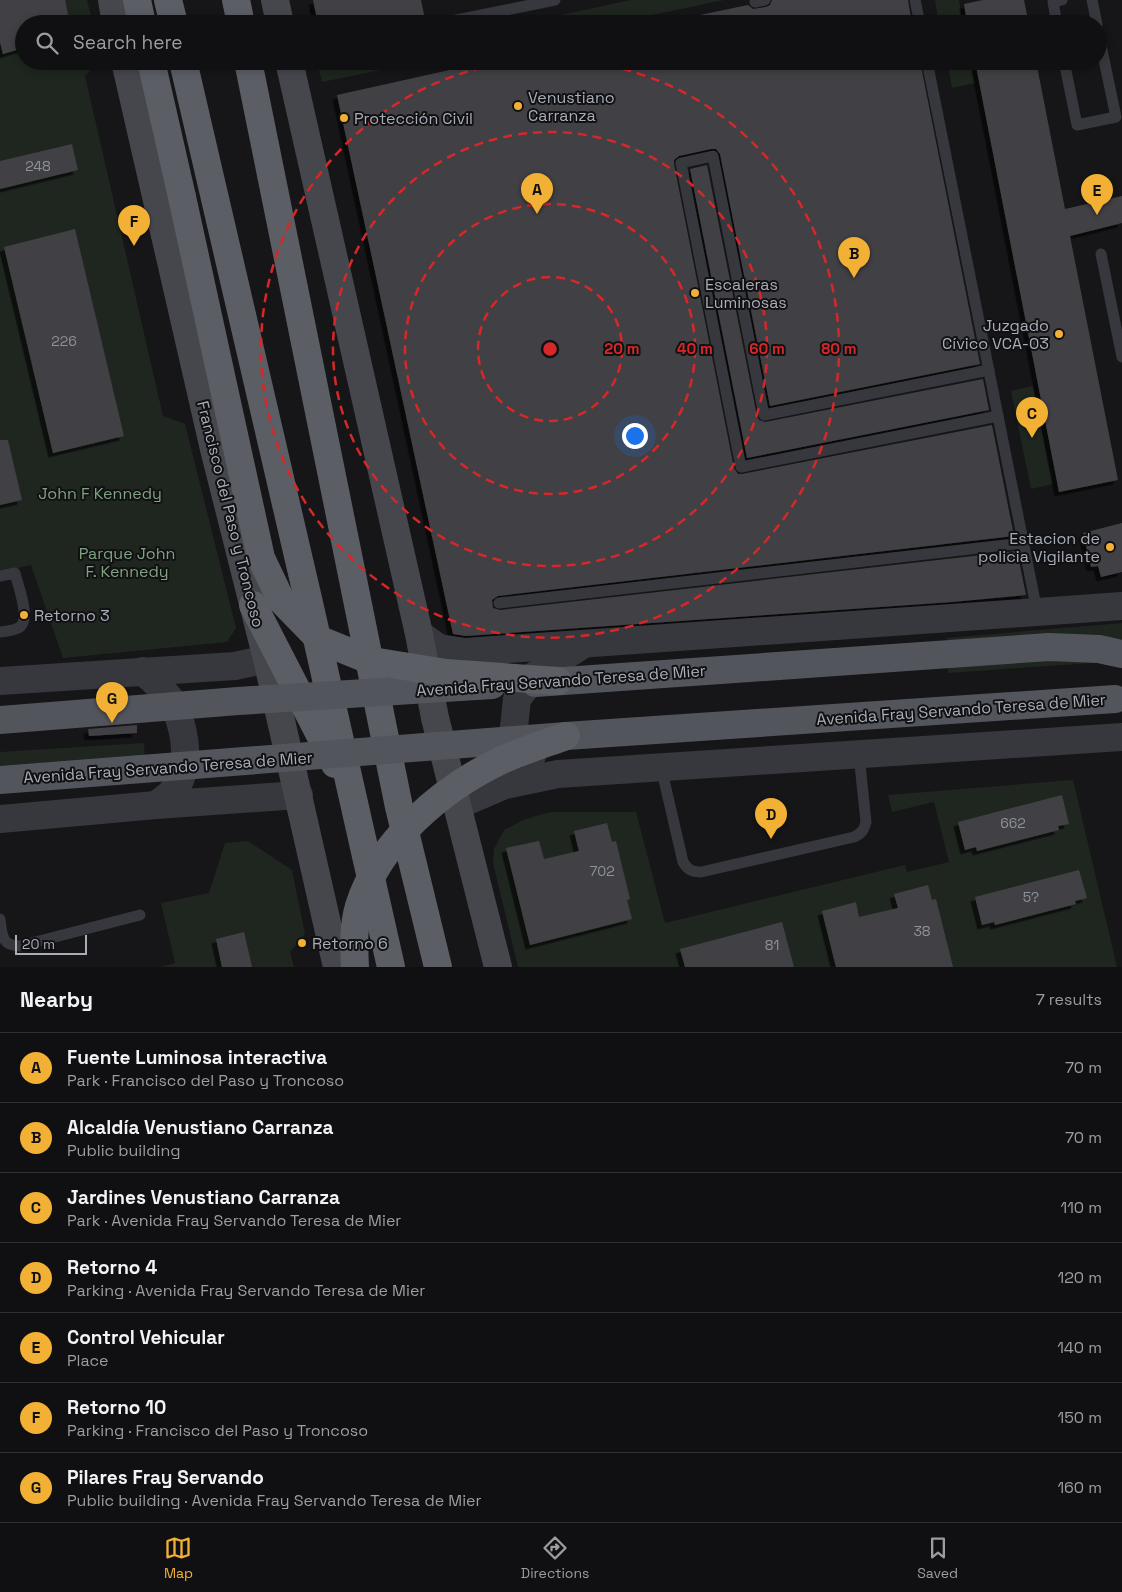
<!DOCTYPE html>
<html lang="en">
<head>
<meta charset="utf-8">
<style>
  :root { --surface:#101012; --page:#1e1e20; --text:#f1f3f6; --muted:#9c9d9f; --line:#303032; --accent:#f2b134 }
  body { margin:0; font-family:"Space Grotesk",sans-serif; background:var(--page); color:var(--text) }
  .scale { position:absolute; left:15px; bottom:12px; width:72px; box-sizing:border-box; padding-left:5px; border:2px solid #a8adb8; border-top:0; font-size:14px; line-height:18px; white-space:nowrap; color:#a8adb8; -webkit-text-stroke:4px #111113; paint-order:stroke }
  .you { position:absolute; left:634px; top:435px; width:18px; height:18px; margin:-12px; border:4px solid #fff; border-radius:50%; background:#1a73e8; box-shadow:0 0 0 8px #1a73e833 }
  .badge { display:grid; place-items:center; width:32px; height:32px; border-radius:50%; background:var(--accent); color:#111; font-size:16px; font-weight:700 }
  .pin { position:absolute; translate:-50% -41px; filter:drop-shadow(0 1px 2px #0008) }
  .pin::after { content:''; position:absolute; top:26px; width:18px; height:15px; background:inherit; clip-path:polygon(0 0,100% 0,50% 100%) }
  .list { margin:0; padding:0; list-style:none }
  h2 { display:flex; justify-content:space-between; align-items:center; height:65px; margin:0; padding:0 20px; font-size:21px }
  h2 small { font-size:16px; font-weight:400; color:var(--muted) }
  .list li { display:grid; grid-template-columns:32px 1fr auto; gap:15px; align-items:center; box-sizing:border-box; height:70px; padding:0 20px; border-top:1px solid var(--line) }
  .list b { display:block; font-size:19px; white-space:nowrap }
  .list p { margin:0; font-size:16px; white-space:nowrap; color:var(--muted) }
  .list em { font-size:16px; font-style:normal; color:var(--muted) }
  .icon { flex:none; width:28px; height:28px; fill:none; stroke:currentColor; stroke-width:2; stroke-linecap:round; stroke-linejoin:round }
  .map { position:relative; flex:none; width:1122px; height:967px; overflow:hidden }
  .search { position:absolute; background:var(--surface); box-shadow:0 2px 8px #0003; left:15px; right:15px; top:15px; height:55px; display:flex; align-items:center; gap:12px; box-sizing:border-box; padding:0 18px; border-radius:28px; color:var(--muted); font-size:19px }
  .sheet { height:555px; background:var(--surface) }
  nav { display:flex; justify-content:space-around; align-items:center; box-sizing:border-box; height:70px; border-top:1px solid var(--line); background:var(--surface); font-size:14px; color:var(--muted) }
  nav a { display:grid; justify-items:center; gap:2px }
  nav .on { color:var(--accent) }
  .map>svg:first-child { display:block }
  .green { fill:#1e261f }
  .building { fill:#404145; filter:url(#shadow) }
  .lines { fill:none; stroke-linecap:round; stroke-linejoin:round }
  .service { stroke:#37383d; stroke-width:11 }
  .tertiary { stroke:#37383d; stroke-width:28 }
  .secondary { stroke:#45474d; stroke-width:28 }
  .trunk { stroke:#5b5e65; stroke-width:28 }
  .primary-bridge { stroke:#53555c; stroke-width:28 }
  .trunk-bridge { stroke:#5b5e65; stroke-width:28 }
  .ring { fill:none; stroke:#d62828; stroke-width:2.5; stroke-dasharray:9 6 }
  .poi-dot { fill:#f2b134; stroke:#111113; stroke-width:2 }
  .labels { text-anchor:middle; stroke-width:4; stroke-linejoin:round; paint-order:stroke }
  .number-label { font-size:14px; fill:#8e929b }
  .poi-label { font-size:16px; fill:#a8adb8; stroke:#111113; text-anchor:start }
  .park-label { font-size:16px; fill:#7fa381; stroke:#111113 }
  .street-label { font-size:16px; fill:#a8adb8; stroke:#111113 }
  .centre { fill:#d62828; stroke:#111113; stroke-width:2.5 }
  .ring-label { font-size:15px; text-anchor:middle; font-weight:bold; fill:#d62828; stroke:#111113; stroke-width:4; stroke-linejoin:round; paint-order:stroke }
</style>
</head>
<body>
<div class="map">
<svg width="1122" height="967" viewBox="0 0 1122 967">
  <defs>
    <filter id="shadow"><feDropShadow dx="-4.5" dy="4.5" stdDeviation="0" flood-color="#0009"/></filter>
  </defs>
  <rect width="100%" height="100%" fill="#161618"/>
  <g class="green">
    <polygon points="0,0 87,0 93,24 24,24 24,61 98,61 85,76 163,416 185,424 236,628 227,642 63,658 31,565 0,572"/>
    <polygon points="631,0 724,0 608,24 519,24"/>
    <polygon points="935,0 959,0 963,24 939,24"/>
    <polygon points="342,61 425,61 322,82 318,66"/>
    <polygon points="947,61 971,61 975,83 952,88"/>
    <polygon points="1033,386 1053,484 1031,489 1011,391"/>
    <polygon points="1122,623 1122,661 948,673 947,638"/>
    <polygon points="144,743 146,781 0,791 0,752"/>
    <polygon points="1073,780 1117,967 518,967 493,863 494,849 504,830 523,820 550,812 636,812 665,923 905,865 907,872 949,862 934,802 892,812 888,795"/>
    <polygon points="248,841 292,870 305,934 290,952 294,967 160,967 175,963 161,903 209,893 225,843"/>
  </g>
  <g class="building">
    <polygon points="0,0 65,0 70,24 24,24 24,48 3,54 0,42"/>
    <polygon points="313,0 421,0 426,24 318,24"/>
    <polygon points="772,0 908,0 912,24 701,24 700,15 748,5 753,9 766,7 770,5"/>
    <polygon points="983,0 1024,0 1029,24 967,24 964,4"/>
    <polygon points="490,61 920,61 980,364 770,406 720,154 716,149 711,149 679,156 674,160 674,164 734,468 738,474 742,474 992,425 1014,536 498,596 492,600 493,608 500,610 1017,551 1026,595 952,602 466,636 453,634 337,95"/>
    <polygon points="975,61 1036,61 1065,209 1122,196 1122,223 1070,236 1118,480 1059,492"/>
    <polygon points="72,144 78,170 0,189 0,161"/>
    <polygon points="707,165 757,416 759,420 765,422 983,379 989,410 747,458 690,169"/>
    <polygon points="75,229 124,436 53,453 4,247"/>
    <polygon points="0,440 8,440 22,500 0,505"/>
    <polygon points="1122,523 1122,572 1101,577 1098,566 1091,567 1083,533"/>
    <polygon points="137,725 137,733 89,736 88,729"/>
    <polygon points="1062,795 1069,824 1058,826 1059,830 977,851 976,847 965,850 958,822"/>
    <polygon points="607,823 612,842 616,841 630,899 627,900 632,919 530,945 506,848 539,841 544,859 579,851 574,831"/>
    <polygon points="1079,870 1087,898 1075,901 1076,904 995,925 994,922 982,925 975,897"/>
    <polygon points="928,885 932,900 936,899 953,967 836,967 822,911 856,902 859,917 898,908 894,894"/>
    <polygon points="782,922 794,967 685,967 680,949"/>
    <polygon points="244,932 252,967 222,967 216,939"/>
  </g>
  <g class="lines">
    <g class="service">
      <polyline points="915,0 920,24"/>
      <polyline points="1092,0 1097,24"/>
      <polyline points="755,2 765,0"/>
      <polyline points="447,22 555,0"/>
      <polyline points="1057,24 1053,2 1062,0"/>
      <polyline points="927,61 1037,611"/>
      <polyline points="1064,61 1077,125 1116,117 1098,31"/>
      <polyline points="1101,254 1122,357"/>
      <polyline points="989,370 764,415 713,156 681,163 741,467 998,416"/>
      <path d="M0 576 15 573C18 586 31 618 20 627 14 631 6 631 0 632"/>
      <polyline points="499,603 1023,543"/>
      <path d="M661 767 683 862C688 870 692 872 701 872L854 837C862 833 864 830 866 822L859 755"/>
      <path d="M0 919C2 934 1 946 20 946L140 915"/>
    </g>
    <g class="tertiary">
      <polyline points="419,634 439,648 465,652 1122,606"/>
      <path d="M143 671C153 681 165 690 172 702 184 725 190 755 180 780 176 790 165 799 156 805"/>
      <polyline points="0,681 235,666 267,659"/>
      <polyline points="532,756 521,750 514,727 517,699 535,675 581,646"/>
      <polyline points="458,805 505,785 558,774 1122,737"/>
      <polyline points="0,819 156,805 299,795"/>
    </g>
    <g class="secondary">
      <polyline points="112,0 116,24"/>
      <polyline points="275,0 280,24"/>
      <polyline points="125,61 214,449 267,659 337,967"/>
      <polyline points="289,61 419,634 435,718 498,967"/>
    </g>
    <g class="trunk">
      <polyline points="137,0 142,24"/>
      <polyline points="168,0 174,24"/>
      <polyline points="236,0 241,24"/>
      <polyline points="151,61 182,197"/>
      <polyline points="183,61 309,603 391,967"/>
      <polyline points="248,61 399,807 438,967"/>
      <polyline points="253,605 335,764"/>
    </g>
    <g class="primary-bridge">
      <polyline points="535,683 1049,647 1099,649 1122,654"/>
      <polyline points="0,720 238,701 492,685"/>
      <polyline points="0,780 566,736 1115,699"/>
    </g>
    <g class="trunk-bridge">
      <polyline points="182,197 261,558 281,600 320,640 372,661 446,673 558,681"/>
      <path d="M355 967C354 947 353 926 359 906 379 842 442 788 502 760 522 751 544 744 566 736"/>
    </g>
  </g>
  <g class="ring">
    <circle cx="550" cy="349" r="72"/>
    <circle cx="550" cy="349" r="145"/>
    <circle cx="550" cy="349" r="217"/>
    <path d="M578 61A289 289 0 1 1 522 61"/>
  </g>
  <g class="poi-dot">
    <circle cx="518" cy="106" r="5"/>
    <circle cx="344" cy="118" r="5"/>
    <circle cx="695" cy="293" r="5"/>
    <circle cx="1059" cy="334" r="5"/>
    <circle cx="1110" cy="547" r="5"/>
    <circle cx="24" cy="615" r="5"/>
    <circle cx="302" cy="943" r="5"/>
  </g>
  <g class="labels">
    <g class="number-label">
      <text x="38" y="171">248</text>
      <text x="64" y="346">226</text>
      <text x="1013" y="828">662</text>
      <text x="602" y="876">702</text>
      <text x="1031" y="902">5?</text>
      <text x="922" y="936">38</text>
      <text x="772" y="950">81</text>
    </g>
    <g class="poi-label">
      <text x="528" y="103">Venustiano<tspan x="528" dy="18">Carranza</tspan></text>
      <text x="354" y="124">Protección Civil</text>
      <text x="705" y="290">Escaleras<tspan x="705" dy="18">Luminosas</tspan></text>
      <text x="1049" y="331" text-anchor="end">Juzgado<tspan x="1049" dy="18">Cívico VCA-03</tspan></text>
      <text x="1100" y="544" text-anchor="end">Estacion de<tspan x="1100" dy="18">policia Vigilante</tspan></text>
      <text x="34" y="621">Retorno 3</text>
      <text x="312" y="949">Retorno 6</text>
    </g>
    <g class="park-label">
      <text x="100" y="499">John F Kennedy</text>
      <text x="127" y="559">Parque John<tspan x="127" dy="18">F. Kennedy</tspan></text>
    </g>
    <g class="street-label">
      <text transform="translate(231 514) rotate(76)" y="6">Francisco del Paso y Troncoso</text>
      <text transform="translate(561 680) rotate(-4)" y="6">Avenida Fray Servando Teresa de Mier</text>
      <text transform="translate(961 709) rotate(-4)" y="6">Avenida Fray Servando Teresa de Mier</text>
      <text transform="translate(168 767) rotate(-4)" y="6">Avenida Fray Servando Teresa de Mier</text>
    </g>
  </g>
  <circle cx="550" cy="349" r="8" class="centre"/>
  <g class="ring-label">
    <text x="622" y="354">20 m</text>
    <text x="695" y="354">40 m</text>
    <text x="767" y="354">60 m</text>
    <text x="839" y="354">80 m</text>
  </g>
</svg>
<div class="scale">20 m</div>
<div class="you"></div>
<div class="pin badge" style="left:537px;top:214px">A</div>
<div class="pin badge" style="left:854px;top:278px">B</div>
<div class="pin badge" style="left:1032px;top:438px">C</div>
<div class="pin badge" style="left:771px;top:839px">D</div>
<div class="pin badge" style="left:1097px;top:215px">E</div>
<div class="pin badge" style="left:134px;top:246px">F</div>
<div class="pin badge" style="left:112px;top:723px">G</div>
<div class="search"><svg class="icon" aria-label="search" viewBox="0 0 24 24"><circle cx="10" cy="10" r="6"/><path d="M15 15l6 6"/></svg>Search here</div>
</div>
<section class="sheet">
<h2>Nearby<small>7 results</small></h2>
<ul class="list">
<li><span class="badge">A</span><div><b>Fuente Luminosa interactiva</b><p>Park · Francisco del Paso y Troncoso</p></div><em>70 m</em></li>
<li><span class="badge">B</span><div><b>Alcaldía Venustiano Carranza</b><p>Public building</p></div><em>70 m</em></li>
<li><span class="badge">C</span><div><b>Jardines Venustiano Carranza</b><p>Park · Avenida Fray Servando Teresa de Mier</p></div><em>110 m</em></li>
<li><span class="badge">D</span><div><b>Retorno 4</b><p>Parking · Avenida Fray Servando Teresa de Mier</p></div><em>120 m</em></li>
<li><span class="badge">E</span><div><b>Control Vehicular</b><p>Place</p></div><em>140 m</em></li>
<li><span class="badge">F</span><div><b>Retorno 10</b><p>Parking · Francisco del Paso y Troncoso</p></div><em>150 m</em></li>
<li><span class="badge">G</span><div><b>Pilares Fray Servando</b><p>Public building · Avenida Fray Servando Teresa de Mier</p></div><em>160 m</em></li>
</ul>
</section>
<nav>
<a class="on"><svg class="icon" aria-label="map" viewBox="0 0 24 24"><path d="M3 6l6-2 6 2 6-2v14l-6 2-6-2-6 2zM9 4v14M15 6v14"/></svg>Map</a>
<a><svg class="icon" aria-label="directions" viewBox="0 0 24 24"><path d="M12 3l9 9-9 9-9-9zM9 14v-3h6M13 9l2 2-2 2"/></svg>Directions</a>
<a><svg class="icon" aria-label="saved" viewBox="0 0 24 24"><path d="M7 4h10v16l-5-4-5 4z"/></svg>Saved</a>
</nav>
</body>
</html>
